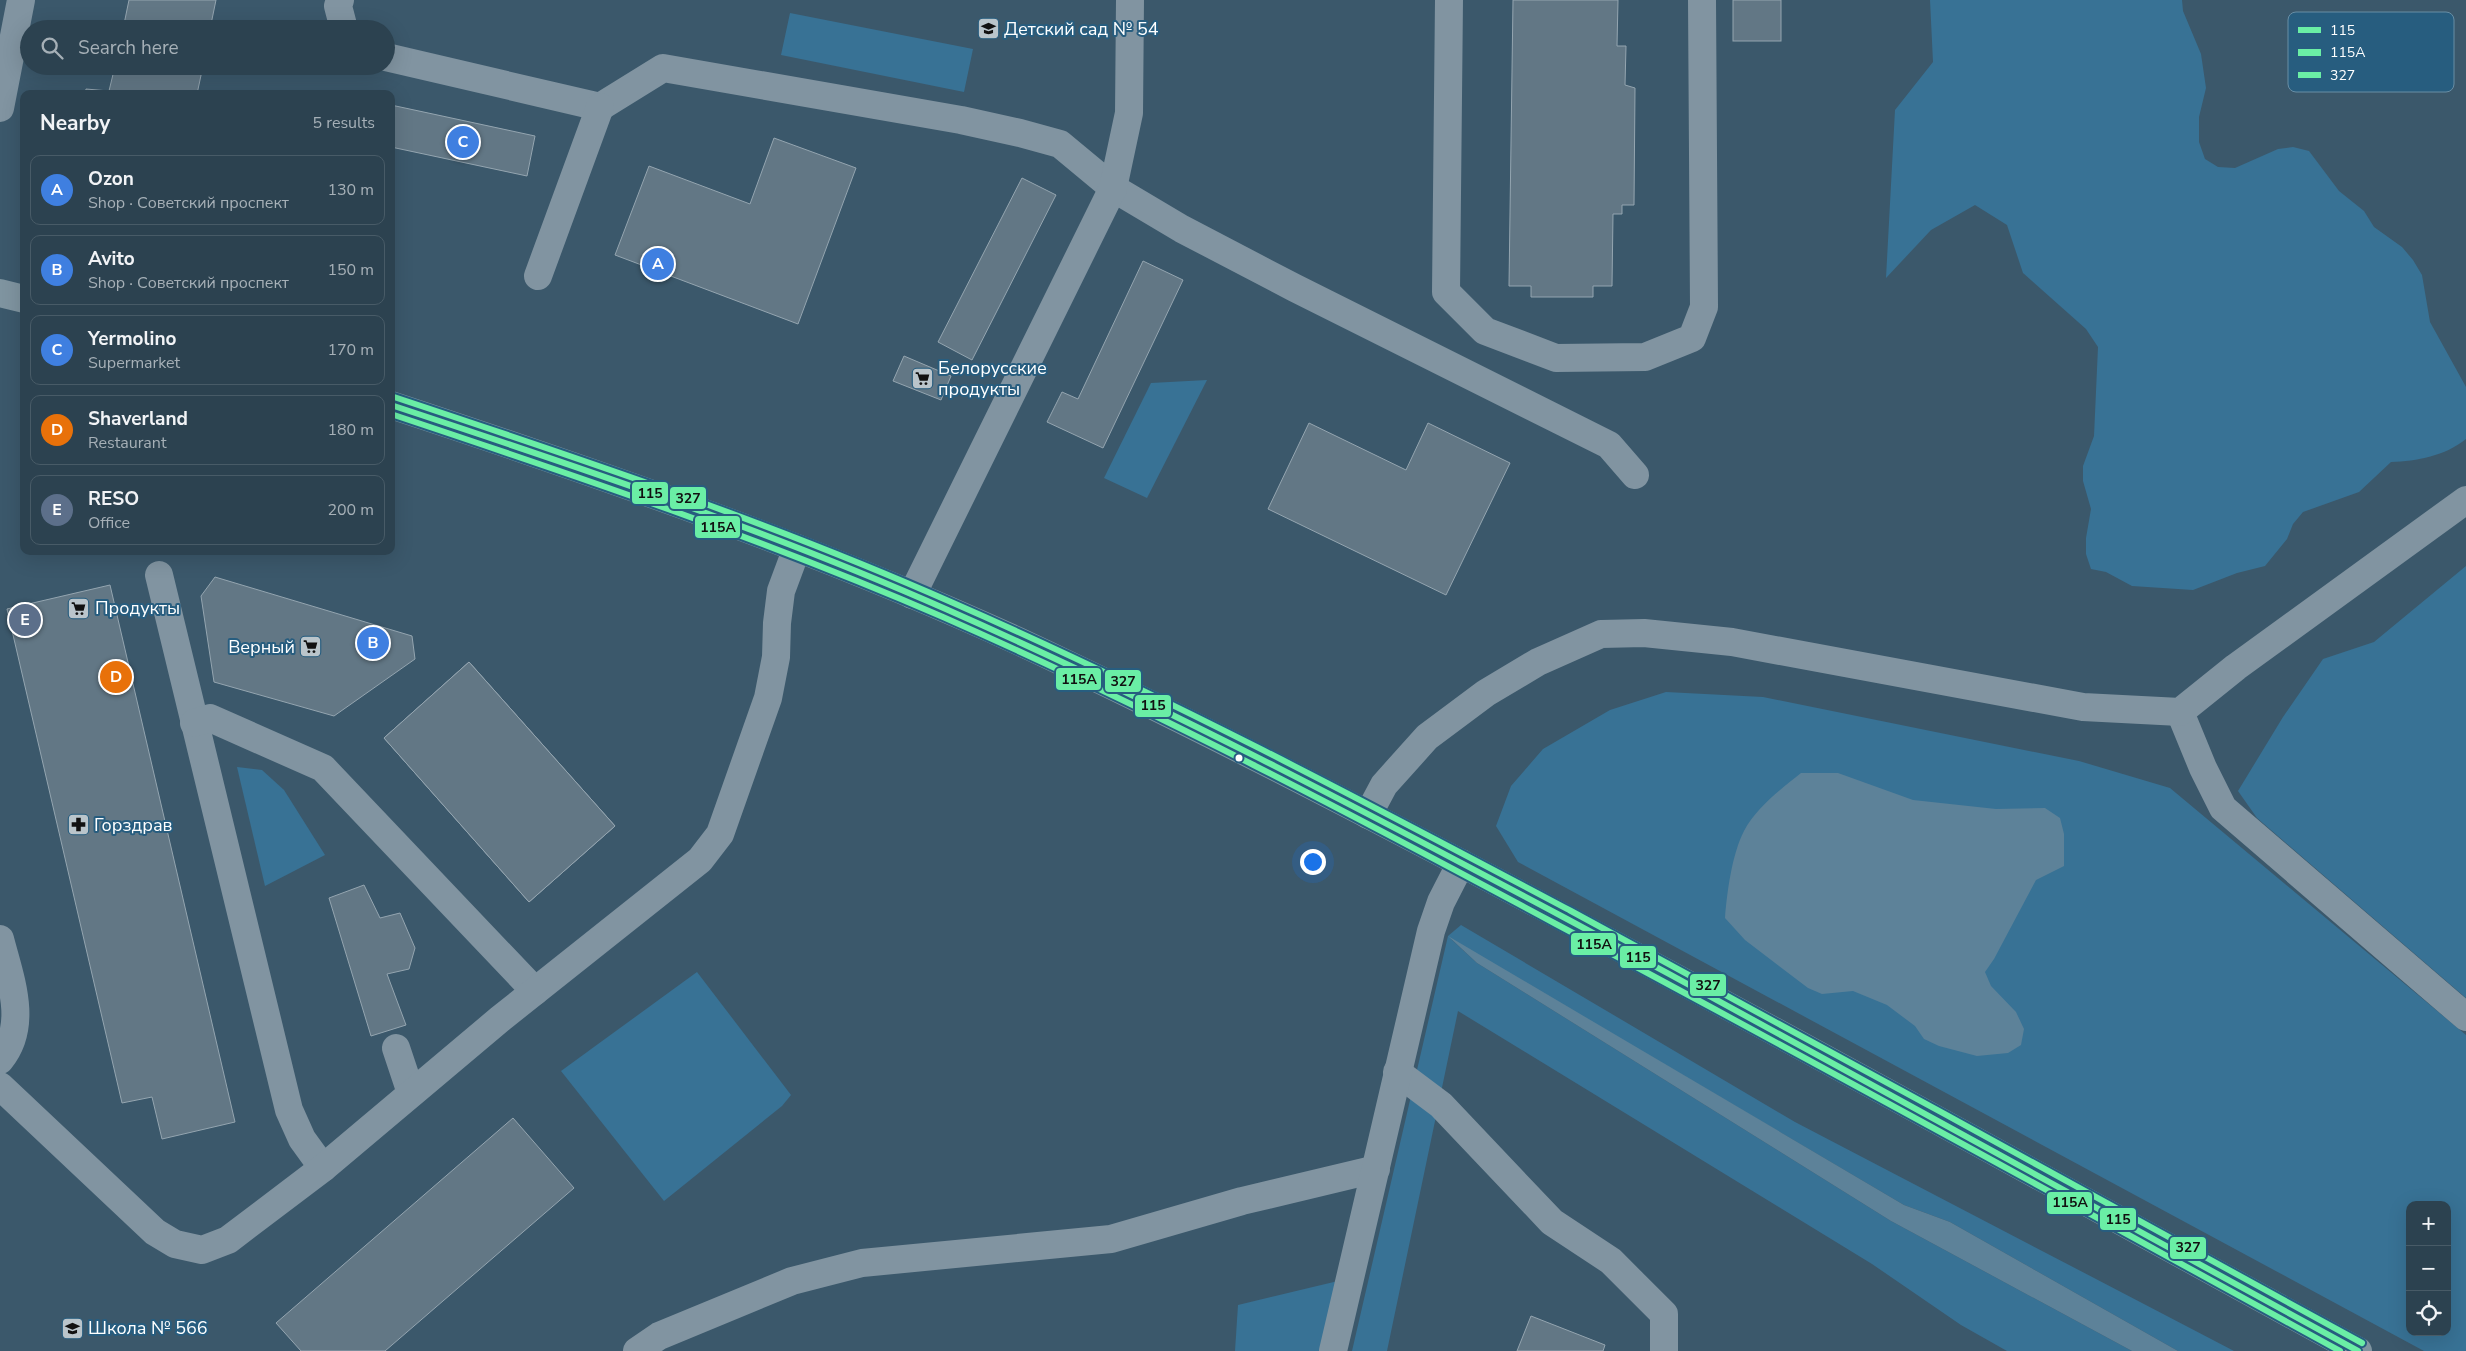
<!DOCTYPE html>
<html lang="en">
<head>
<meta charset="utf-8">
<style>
  :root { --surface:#2c4250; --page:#344957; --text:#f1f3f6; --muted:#a6b0b7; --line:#485b67; --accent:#95b2f1 }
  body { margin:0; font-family:"Nunito Sans",sans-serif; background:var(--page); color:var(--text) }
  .controls { position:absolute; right:15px; bottom:15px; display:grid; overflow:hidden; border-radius:10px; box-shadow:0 5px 20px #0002 }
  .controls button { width:45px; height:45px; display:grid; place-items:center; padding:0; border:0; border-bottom:1px solid var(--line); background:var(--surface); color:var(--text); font:25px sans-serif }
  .you { position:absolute; left:1312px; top:861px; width:18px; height:18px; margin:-12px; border:4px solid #fff; border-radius:50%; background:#1a73e8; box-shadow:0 0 0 8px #1a73e833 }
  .badge { display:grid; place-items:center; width:32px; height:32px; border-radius:50%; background:var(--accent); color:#fff; font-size:16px; font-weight:700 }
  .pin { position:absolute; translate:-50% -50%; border:2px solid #fff; box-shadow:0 1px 5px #0006 }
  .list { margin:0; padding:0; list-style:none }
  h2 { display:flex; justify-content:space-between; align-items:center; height:65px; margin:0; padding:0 20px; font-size:21px }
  h2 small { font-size:16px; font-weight:400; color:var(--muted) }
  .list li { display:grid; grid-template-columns:32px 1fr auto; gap:15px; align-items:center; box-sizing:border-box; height:70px; margin:0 10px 10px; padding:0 10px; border:1px solid var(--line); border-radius:10px }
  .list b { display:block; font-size:19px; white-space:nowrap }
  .list p { margin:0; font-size:16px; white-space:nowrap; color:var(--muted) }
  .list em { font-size:16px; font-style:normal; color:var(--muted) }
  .icon { flex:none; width:28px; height:28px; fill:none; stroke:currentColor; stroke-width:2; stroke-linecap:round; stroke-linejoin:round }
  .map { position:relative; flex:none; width:2466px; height:1351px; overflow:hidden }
  .search { position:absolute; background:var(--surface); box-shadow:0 5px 20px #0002; left:20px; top:20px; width:375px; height:55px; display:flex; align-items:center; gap:12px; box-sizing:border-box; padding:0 18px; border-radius:28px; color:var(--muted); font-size:19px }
  .panel { position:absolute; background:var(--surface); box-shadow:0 5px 20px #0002; left:20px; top:90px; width:375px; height:465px; border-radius:10px }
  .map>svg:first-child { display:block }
  .green { fill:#387295; fill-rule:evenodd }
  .water { fill:#5d8299 }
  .building { fill:#627785; stroke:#94a5b0 }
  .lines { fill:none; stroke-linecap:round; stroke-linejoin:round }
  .minor { stroke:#8194a1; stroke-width:28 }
  .major { stroke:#7f94a0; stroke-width:28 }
  .bus-1-casing { stroke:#275d7f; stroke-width:10 }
  .bus-2-casing { stroke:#275d7f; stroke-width:10 }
  .bus-3-casing { stroke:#275d7f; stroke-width:10 }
  .bus-1 { stroke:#6aeea5; stroke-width:6 }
  .bus-2 { stroke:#6aeea5; stroke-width:6 }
  .bus-3 { stroke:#6aeea5; stroke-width:6 }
  .bus-dot { fill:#fff; stroke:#275d7f; stroke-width:2 }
  .labels { text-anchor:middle; stroke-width:4; stroke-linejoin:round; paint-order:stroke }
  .poi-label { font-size:18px; fill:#fff; stroke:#275d7f; text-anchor:start }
  .key { fill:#275d7f; stroke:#688ea5; stroke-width:1 }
  .key-label { font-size:14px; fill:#fff }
  .line-badge { stroke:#275d7f; stroke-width:2 }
  .pale-badge-label { font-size:14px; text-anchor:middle; font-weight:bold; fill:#111 }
</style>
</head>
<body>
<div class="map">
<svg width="2466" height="1351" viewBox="0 0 2466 1351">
  <rect width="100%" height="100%" fill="#3b586b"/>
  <g class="green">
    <path d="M1930 0H2182L2183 11 2201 54 2206 88 2199 117V142L2205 159 2218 167 2235 168 2278 149 2293 147 2309 151 2339 191 2364 211 2374 227 2402 247 2413 260 2422 275 2430 322 2466 387V439C2445 456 2417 461 2391 462L2359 492 2303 512 2293 524 2287 539 2265 566 2237 573 2193 590 2132 586 2106 572 2091 569 2086 554V538L2091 509 2083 481V466L2094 436 2098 347 2086 329 2023 273 2007 225 1975 205 1931 230 1886 278 1895 110 1933 62Z"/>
    <polygon points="790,13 973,49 964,92 781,55"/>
    <polygon points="1207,380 1147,498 1104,478 1151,383"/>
    <polygon points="2466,566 2466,998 2257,818 2238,791 2283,717 2323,659 2374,642"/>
    <path d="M1666 692 1763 697 2079 761 2170 788 2466 1035V1351H2424L1518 862 1496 826 1511 786 1543 749 1610 710ZM2410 1205H2447V1332H2410Z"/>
    <polygon points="237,767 262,770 284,790 325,855 265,886"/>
    <polygon points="1461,925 1795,1122 2234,1351 2178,1351 1950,1222 1904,1205 1451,939 1477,963 1891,1221 2132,1351 2007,1351 1961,1325 1872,1264 1458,1011 1387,1351 1352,1351 1448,936"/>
    <polygon points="697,972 791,1095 782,1106 664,1201 561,1071"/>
    <polygon points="1338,1281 1320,1351 1235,1351 1238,1305"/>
  </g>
  <g class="water">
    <path d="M1801 773H1838L1913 800 1996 809 2045 808 2060 818 2064 834V866L2036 880 1994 959 1985 972 1991 986 2016 1012 2024 1029 2021 1045 2008 1053 1977 1056 1939 1046 1924 1039 1915 1026 1887 1005 1853 991 1822 994 1808 988 1745 940 1725 918C1727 892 1732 854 1744 831 1756 808 1781 789 1801 773Z"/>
    <polygon points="1448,936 1904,1205 1950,1222 2178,1351 2132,1351 1891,1221 1477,963"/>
  </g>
  <g class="building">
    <polygon points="129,0 216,0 210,29 123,29"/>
    <polygon points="1513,0 1618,0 1617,46 1626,46 1625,85 1635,88 1634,205 1622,205 1622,214 1613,214 1612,286 1593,286 1593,297 1531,297 1531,286 1509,286"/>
    <rect x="1733" y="0" width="48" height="41"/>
    <polygon points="115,66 203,66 197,94 85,94 86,89 109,91"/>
    <polygon points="391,105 535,136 527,176 391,147"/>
    <polygon points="774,138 856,168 798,324 615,255 649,166 750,204"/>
    <polygon points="1022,178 1056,195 972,360 938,342"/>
    <polygon points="1143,261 1183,280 1103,448 1047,422 1062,392 1078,399"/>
    <polygon points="904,356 951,376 941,400 893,381"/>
    <polygon points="1309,423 1406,470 1428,423 1510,463 1446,595 1268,509"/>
    <polygon points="215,577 412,636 415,659 334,716 214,682 201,596"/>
    <polygon points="110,585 235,1122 162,1139 152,1097 122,1103 7,609"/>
    <polygon points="469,662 615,826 529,902 384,738"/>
    <polygon points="469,662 615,826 529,902 384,738"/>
    <polygon points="364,885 380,918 400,913 415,948 409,969 387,974 406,1025 371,1036 329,898"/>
    <polygon points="513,1118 574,1188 385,1351 301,1351 276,1323"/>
    <polygon points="1531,1316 1605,1345 1603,1351 1517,1351"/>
  </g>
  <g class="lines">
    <g class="minor">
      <polyline points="340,0 338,6 344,29"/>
      <polyline points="1449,0 1446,292 1485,331 1556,358 1645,357 1692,338 1704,307 1702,0"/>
      <polyline points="386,57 600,107 663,68 961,120 1020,133 1060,144 1113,188 1182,229 1295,288 1609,445 1635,475"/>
      <polyline points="0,108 21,0"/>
      <polyline points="538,276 600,107"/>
      <polyline points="159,575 289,1110 302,1139 323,1168"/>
      <polyline points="912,595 1113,188 1129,113 1130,0"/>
      <polyline points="2180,712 2203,768 2223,808 2466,1017"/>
      <polyline points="194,723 210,718 323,768 535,991"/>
      <polyline points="1368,815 1384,785 1427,737 1486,693 1538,662 1601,634 1644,633 1732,642 2083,707 2180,712 2236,667 2466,500"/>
      <path d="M0 939C10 978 29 1025 0 1060"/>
      <polyline points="396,1048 411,1093"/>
      <polyline points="1397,1072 1441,1105 1552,1222 1611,1261 1664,1314 1664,1351"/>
      <polyline points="0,1086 155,1232 175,1244 202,1250 228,1240 323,1168 500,1019 700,860 720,834 768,698 776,657 777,623 781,591 797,548"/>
      <polyline points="637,1351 659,1336 792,1281 862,1263 1111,1239 1242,1201 1376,1169"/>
      <polyline points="1333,1351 1431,931 1441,902 1461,863"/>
    </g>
    <g class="major">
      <polyline points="0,293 24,299"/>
      <path d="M391 405C603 475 815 548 1018 641 1194 723 1367 813 1538 904 1813 1050 2085 1202 2358 1351"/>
    </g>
    <defs>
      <path id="bus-1" d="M391 405C579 467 767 530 948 610 1159 703 1364 811 1567 919 1832 1061 2095 1207 2358 1351"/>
      <path id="bus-2" d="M391 414C577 476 763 539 943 617 1152 709 1355 816 1556 924 1819 1064 2079 1208 2340 1351"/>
      <path id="bus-3" d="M394 397C581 459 770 522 951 602 1162 694 1367 803 1571 911 1836 1053 2098 1199 2362 1343"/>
    </defs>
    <use href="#bus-1" class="bus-1-casing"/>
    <use href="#bus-2" class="bus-2-casing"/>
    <use href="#bus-3" class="bus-3-casing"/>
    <use href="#bus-1" class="bus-1"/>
    <use href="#bus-2" class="bus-2"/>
    <use href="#bus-3" class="bus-3"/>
  </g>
  <defs>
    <symbol id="school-square" viewBox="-11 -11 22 22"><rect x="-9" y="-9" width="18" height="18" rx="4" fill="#bac5cb" stroke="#275d7f"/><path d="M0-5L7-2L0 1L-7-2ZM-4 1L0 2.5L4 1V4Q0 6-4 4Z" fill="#111"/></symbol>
    <symbol id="supermarket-square" viewBox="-11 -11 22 22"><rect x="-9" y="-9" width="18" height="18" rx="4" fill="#bac5cb" stroke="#275d7f"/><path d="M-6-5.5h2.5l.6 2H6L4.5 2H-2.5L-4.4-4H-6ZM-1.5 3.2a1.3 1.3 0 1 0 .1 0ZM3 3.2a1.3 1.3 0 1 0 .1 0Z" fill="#111"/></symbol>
    <symbol id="pharmacy-square" viewBox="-11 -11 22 22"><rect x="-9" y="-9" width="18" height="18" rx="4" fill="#bac5cb" stroke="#275d7f"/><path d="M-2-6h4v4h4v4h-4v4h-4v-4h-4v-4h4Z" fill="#111"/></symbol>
  </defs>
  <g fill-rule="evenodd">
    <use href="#school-square" x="976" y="16" width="25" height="25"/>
    <use href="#supermarket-square" x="910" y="366" width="25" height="25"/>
    <use href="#supermarket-square" x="66" y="596" width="25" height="25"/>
    <use href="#supermarket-square" x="298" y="634" width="25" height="25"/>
    <use href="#pharmacy-square" x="66" y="812" width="25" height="25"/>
    <use href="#school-square" x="60" y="1316" width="25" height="25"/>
  </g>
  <circle class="bus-dot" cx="1239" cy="758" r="4.5"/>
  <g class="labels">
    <g class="poi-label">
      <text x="1004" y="35">Детский сад № 54</text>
      <text x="938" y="374">Белорусские<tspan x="938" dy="21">продукты</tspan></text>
      <text x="95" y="614">Продукты</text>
      <text x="295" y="653" text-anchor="end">Верный</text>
      <text x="94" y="831">Горздрав</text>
      <text x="88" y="1334">Школа № 566</text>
    </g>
  </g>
  <rect x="2288" y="12" width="166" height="80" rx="8" class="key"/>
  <rect x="2298" y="27" width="23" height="6" fill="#6aeea5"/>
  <rect x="2298" y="49" width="23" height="7" fill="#6aeea5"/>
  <rect x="2298" y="72" width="23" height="6" fill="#6aeea5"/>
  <g class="key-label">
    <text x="2330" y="35">115</text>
    <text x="2330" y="57">115А</text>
    <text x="2330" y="80">327</text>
  </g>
  <g class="line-badge">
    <rect x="631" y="481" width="38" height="24" rx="5" fill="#6aeea5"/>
    <rect x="669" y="486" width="38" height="24" rx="5" fill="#6aeea5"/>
    <rect x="694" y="515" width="47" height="24" rx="5" fill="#6aeea5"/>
    <rect x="1055" y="667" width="47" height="24" rx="5" fill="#6aeea5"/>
    <rect x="1104" y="669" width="38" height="24" rx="5" fill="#6aeea5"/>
    <rect x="1134" y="694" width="38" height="24" rx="5" fill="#6aeea5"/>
    <rect x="1570" y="932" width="47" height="24" rx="5" fill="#6aeea5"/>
    <rect x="1619" y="945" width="38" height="24" rx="5" fill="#6aeea5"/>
    <rect x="1689" y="973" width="38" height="24" rx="5" fill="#6aeea5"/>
    <rect x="2046" y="1191" width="47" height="24" rx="5" fill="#6aeea5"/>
    <rect x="2099" y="1207" width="38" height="24" rx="5" fill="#6aeea5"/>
    <rect x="2169" y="1236" width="38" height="24" rx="5" fill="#6aeea5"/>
  </g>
  <g class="pale-badge-label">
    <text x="650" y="498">115</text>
    <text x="688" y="503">327</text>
    <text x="718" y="532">115А</text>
    <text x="1079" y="684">115А</text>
    <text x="1123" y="686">327</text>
    <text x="1153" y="710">115</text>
    <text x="1594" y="949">115А</text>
    <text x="1638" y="962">115</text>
    <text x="1708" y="990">327</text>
    <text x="2070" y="1207">115А</text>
    <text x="2118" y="1224">115</text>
    <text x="2188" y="1252">327</text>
  </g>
</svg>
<div class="controls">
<button>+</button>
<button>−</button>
<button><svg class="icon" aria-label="locate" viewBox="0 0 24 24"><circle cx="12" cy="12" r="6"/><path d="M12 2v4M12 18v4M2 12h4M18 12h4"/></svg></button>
</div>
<div class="you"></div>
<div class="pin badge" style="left:658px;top:264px;background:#3f7fe0">A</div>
<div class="pin badge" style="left:373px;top:643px;background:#3f7fe0">B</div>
<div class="pin badge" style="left:463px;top:142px;background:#3f7fe0">C</div>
<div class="pin badge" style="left:116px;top:677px;background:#e8710a">D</div>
<div class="pin badge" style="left:25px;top:620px;background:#5c6f8a">E</div>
<div class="search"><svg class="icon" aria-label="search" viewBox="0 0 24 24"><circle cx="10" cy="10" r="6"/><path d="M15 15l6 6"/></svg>Search here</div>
<section class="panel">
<h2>Nearby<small>5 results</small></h2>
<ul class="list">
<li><span class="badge" style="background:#3f7fe0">A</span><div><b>Ozon</b><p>Shop · Советский проспект</p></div><em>130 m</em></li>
<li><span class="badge" style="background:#3f7fe0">B</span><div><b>Avito</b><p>Shop · Советский проспект</p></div><em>150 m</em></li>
<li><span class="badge" style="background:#3f7fe0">C</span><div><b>Yermolino</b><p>Supermarket</p></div><em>170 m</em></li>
<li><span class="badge" style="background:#e8710a">D</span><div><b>Shaverland</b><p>Restaurant</p></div><em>180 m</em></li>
<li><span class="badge" style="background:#5c6f8a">E</span><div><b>RESO</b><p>Office</p></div><em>200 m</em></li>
</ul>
</section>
</div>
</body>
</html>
